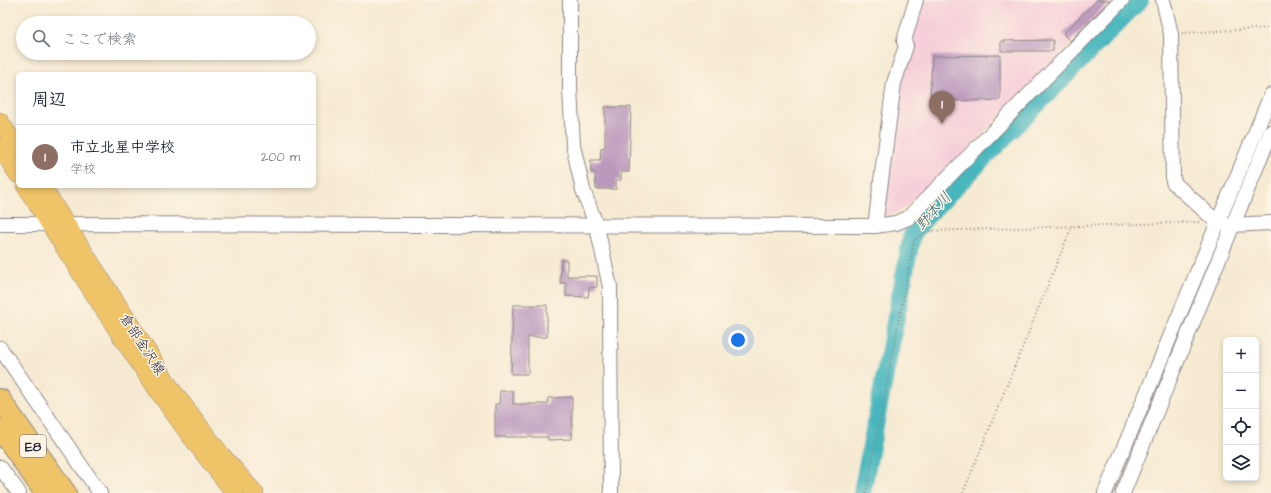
<!DOCTYPE html>
<html lang="ja">
<head>
<meta charset="utf-8">
<style>
  :root { --surface:#fff; --page:#f2f2f3; --text:#1f2937; --muted:#747a83; --line:#e0e1e3; --accent:#1f6fb2 }
  body { margin:0; font-family:"Architects Daughter","Klee One",sans-serif; background:var(--page); color:var(--text) }
  .controls { position:absolute; right:12px; bottom:12px; display:grid; overflow:hidden; border-radius:6px; box-shadow:0 2px 6px #0003 }
  .controls button { width:36px; height:36px; display:grid; place-items:center; padding:0; border:0; border-bottom:1px solid var(--line); background:var(--surface); color:var(--text); font:20px sans-serif }
  .you { position:absolute; left:738px; top:340px; width:14px; height:14px; margin:-10px; border:3px solid #fff; border-radius:50%; background:#1a73e8; box-shadow:0 0 0 6px #1a73e833 }
  .badge { display:grid; place-items:center; width:26px; height:26px; border-radius:50%; background:var(--accent); color:#fff; font-size:13px; font-weight:700 }
  .pin { position:absolute; translate:-50% -33px; filter:drop-shadow(0 1px 2px #0008) }
  .pin::after { content:''; position:absolute; top:21px; width:14px; height:12px; background:inherit; clip-path:polygon(0 0,100% 0,50% 100%) }
  .list { margin:0; padding:0; list-style:none }
  h2 { display:flex; justify-content:space-between; align-items:center; height:52px; margin:0; padding:0 16px; font-size:17px }
  h2 small { font-size:13px; font-weight:400; color:var(--muted) }
  .list li { display:grid; grid-template-columns:26px 1fr auto; gap:12px; align-items:center; box-sizing:border-box; height:64px; padding:0 16px; border-top:1px solid var(--line) }
  .list b { display:block; font-size:15px; white-space:nowrap }
  .list p { margin:0; font-size:13px; white-space:nowrap; color:var(--muted) }
  .list em { font-size:13px; font-style:normal; color:var(--muted) }
  .icon { flex:none; width:22px; height:22px; fill:none; stroke:currentColor; stroke-width:2; stroke-linecap:round; stroke-linejoin:round }
  .map { position:relative; flex:none; width:1271px; height:493px; overflow:hidden }
  .search { position:absolute; background:var(--surface); box-shadow:0 2px 6px #0003; left:16px; top:16px; width:300px; height:44px; display:flex; align-items:center; gap:10px; box-sizing:border-box; padding:0 14px; border-radius:22px; color:var(--muted); font-size:15px }
  .panel { position:absolute; background:var(--surface); box-shadow:0 2px 6px #0003; left:16px; top:72px; width:300px; height:116px; border-radius:6px }
  .map>svg:first-child { display:block }
  .built { fill:#f6cfd8 }
  .lines { fill:none; stroke-linecap:round; stroke-linejoin:round }
  .river { stroke:#46b6bd; stroke-width:18 }
  .building { fill:#bb99bd }
  .minor-casing { stroke:#8c8686; stroke-width:16 }
  .major-casing { stroke:#8c8686; stroke-width:18 }
  .highway-casing { stroke:#8c8686; stroke-width:22 }
  .path { stroke:#8c8686; stroke-width:2; stroke-dasharray:1 3; stroke-linecap:butt }
  .minor { stroke:#fff; stroke-width:14 }
  .major { stroke:#efc469; stroke-width:17 }
  .highway { stroke:#efc469; stroke-width:20 }
  .labels { text-anchor:middle; stroke-width:3; stroke-linejoin:round; paint-order:stroke }
  .shield { fill:#fcf5e5; stroke:#63616e; stroke-width:1 }
  .shield-label { font-size:13px; font-weight:bold; fill:#22223b }
  .street-label { font-size:14px; fill:#22223b; stroke:#fcf5e5 }
  .water-label { font-size:15px; font-style:italic; fill:#305d6f; stroke:#fcf5e5 }
</style>
</head>
<body>
<div class="map">
<svg width="1271" height="493" viewBox="0 0 1271 493">
  <rect width="100%" height="100%" fill="#fcf5e5"/>
  <filter id="ink" filterUnits="userSpaceOnUse"><feTurbulence type="fractalNoise" baseFrequency=".025" numOctaves="2"/><feDisplacementMap in="SourceGraphic" scale="8" xChannelSelector="R" yChannelSelector="G"/><feConvolveMatrix kernelMatrix="1 2 1 2 8 2 1 2 1" color-interpolation-filters="sRGB"/></filter>
  <filter id="wash" filterUnits="userSpaceOnUse"><feTurbulence type="fractalNoise" baseFrequency=".012" numOctaves="4" result="noise"/><feDisplacementMap in="SourceGraphic" scale="16" xChannelSelector="R" yChannelSelector="G"/><feGaussianBlur stdDeviation="0.9" result="paint"/><feColorMatrix in="noise" values="0 0 0 0 0 0 0 0 0 0 0 0 0 0 0 0 0 1.4 0 .05"/><feComposite in="paint" operator="in"/></filter>
  <g filter="url(#wash)">
    <rect width="100%" height="100%" fill="#f6ead2"/>
    <polygon class="built" points="919,0 1114,0 940,177 903,209 882,219 897,89"/>
    <g class="lines">
      <polyline class="river" points="862,493 912,235 926,217 1140,0"/>
    </g>
    <g id="blocks">
      <g class="building">
        <polygon points="1097,0 1110,0 1070,41 1063,34"/>
        <polygon points="1053,40 1053,51 1001,51 1001,41"/>
        <polygon points="1000,55 1000,100 930,101 932,56"/>
        <polygon points="605,107 631,107 629,172 621,172 621,180 616,180 616,189 596,189 595,172 591,172 591,160 600,160 601,148 605,147"/>
        <polygon points="561,260 567,260 567,276 597,276 597,287 589,288 588,297 566,296 566,283 560,283"/>
        <polygon points="513,305 547,305 547,337 528,337 528,374 511,374"/>
        <polygon points="500,391 513,391 513,404 548,404 548,398 572,397 572,439 548,440 548,437 495,437 495,404 499,404"/>
      </g>
    </g>
  </g>
  <g filter="url(#ink)">
    <use href="#blocks" fill-opacity="0" stroke="#8c8686" stroke-width="1"/>
    <g class="lines">
      <defs>
        <g id="minor">
          <polyline points="570,0 570,88 573,145 583,190 597,227 610,287 611,493"/>
          <polyline points="1163,0 1171,34 1173,182 1217,222 1231,225 1271,223"/>
          <polyline points="0,224 875,226 896,223 908,218 1122,0"/>
          <polyline points="875,226 894,83 906,46 904,41 916,0"/>
          <polyline points="0,348 100,493"/>
          <polyline points="0,467 19,493"/>
          <polyline points="1105,493 1271,95"/>
          <polyline points="1123,493 1271,132"/>
        </g>
        <g id="major">
          <polyline points="0,121 18,149"/>
          <polyline points="0,147 18,175"/>
          <path d="M25 186C92 290 156 398 235 493"/>
          <polyline points="42,186 173,391 220,453 255,493"/>
        </g>
        <g id="highway">
          <polyline points="0,399 66,493"/>
          <polyline points="0,429 45,493"/>
        </g>
      </defs>
      <use href="#minor" class="minor-casing"/>
      <use href="#major" class="major-casing"/>
      <use href="#highway" class="highway-casing"/>
      <g class="path">
        <polyline points="1182,33 1271,28"/>
        <polyline points="866,493 914,240 928,231 1200,222"/>
        <polyline points="963,493 1072,226"/>
      </g>
      <use href="#minor" class="minor"/>
      <use href="#major" class="major"/>
      <use href="#highway" class="highway"/>
    </g>
  </g>
  <g class="labels">
    <rect class="shield" x="20" y="435" width="26" height="22" rx="3"/>
    <g class="shield-label">
      <text x="33" y="451">E8</text>
    </g>
    <g class="street-label">
      <text transform="translate(143 344) rotate(57)" y="5">倉部金沢線</text>
    </g>
    <g class="water-label">
      <text transform="translate(933 211) rotate(-48)" y="5">野本川</text>
    </g>
  </g>
</svg>
<div class="controls">
<button>+</button>
<button>−</button>
<button><svg class="icon" aria-label="locate" viewBox="0 0 24 24"><circle cx="12" cy="12" r="6"/><path d="M12 2v4M12 18v4M2 12h4M18 12h4"/></svg></button>
<button><svg class="icon" aria-label="layers" viewBox="0 0 24 24"><path d="M12 4l9 5-9 5-9-5zM3 14l9 5 9-5"/></svg></button>
</div>
<div class="you"></div>
<div class="pin badge" style="left:942px;top:124px;background:#8d6e63">1</div>
<div class="search"><svg class="icon" aria-label="search" viewBox="0 0 24 24"><circle cx="10" cy="10" r="6"/><path d="M15 15l6 6"/></svg>ここで検索</div>
<section class="panel">
<h2>周辺<small></small></h2>
<ul class="list">
<li><span class="badge" style="background:#8d6e63">1</span><div><b>市立北星中学校</b><p>学校</p></div><em>200 m</em></li>
</ul>
</section>
</div>
</body>
</html>
